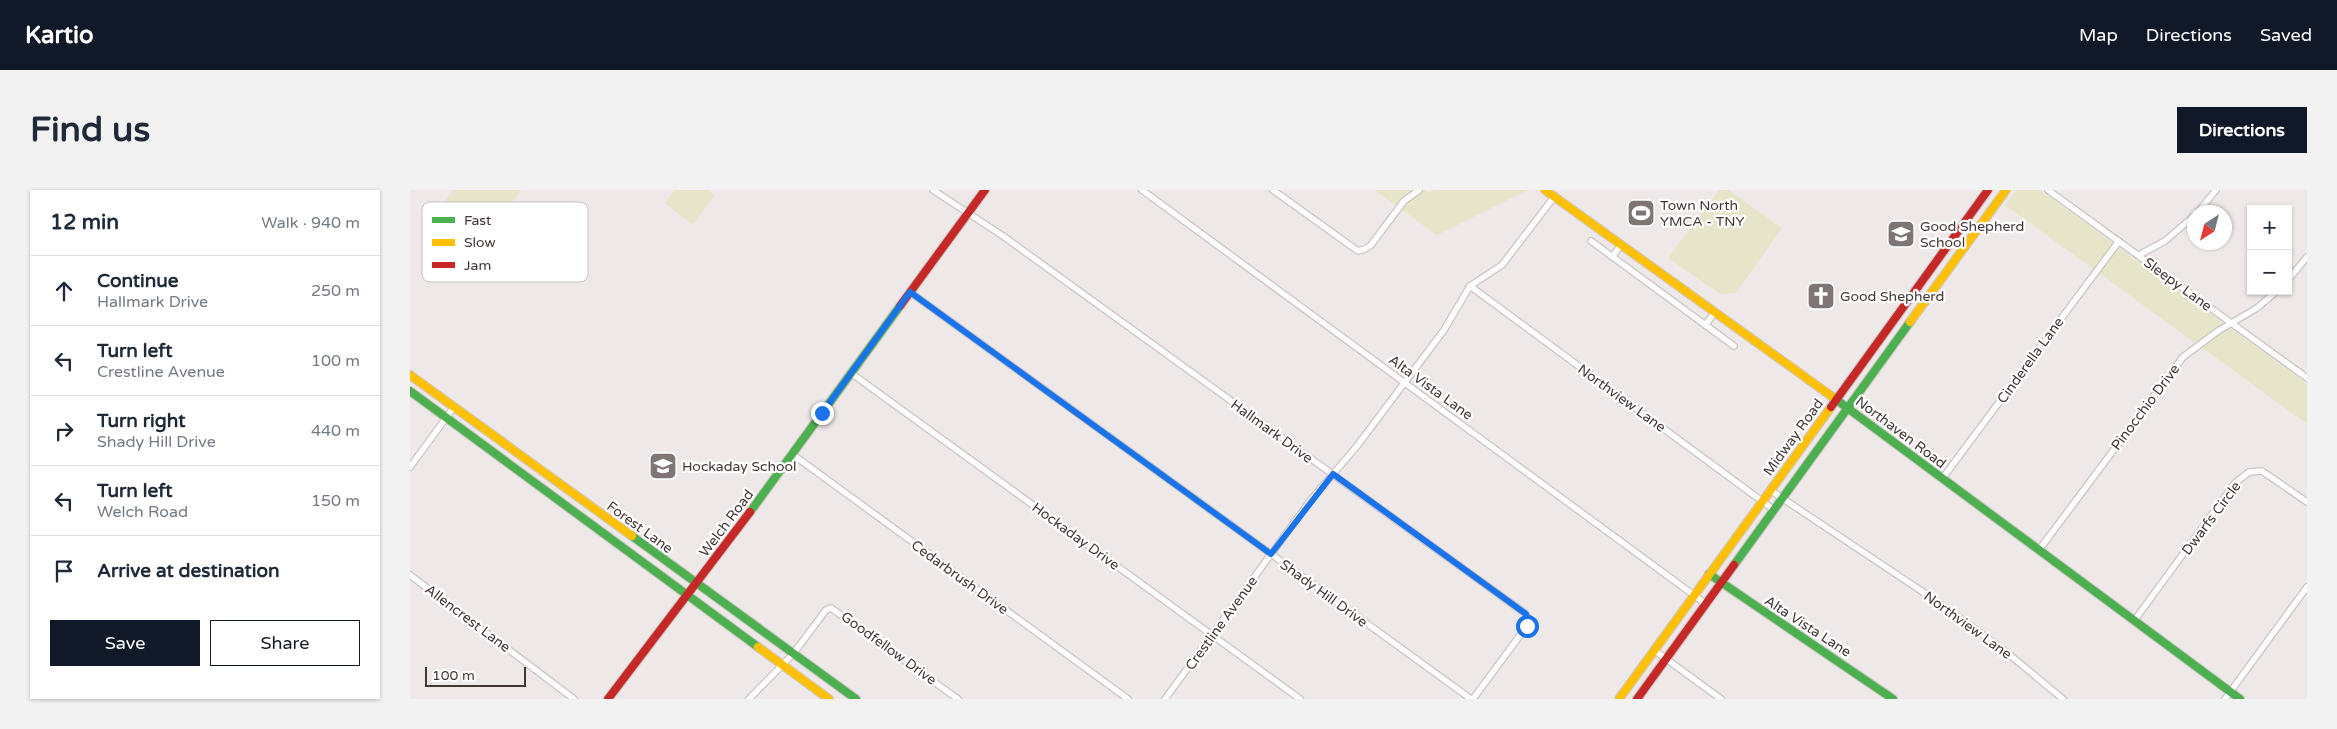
<!DOCTYPE html>
<html lang="en">
<head>
<meta charset="utf-8">
<style>
  :root { --surface:#fff; --page:#f2f2f3; --text:#1f2937; --muted:#747a83; --line:#e0e1e3; --accent:#111827 }
  body { margin:0; font-family:"Varela Round",sans-serif; background:var(--page); color:var(--text) }
  .controls { position:absolute; right:15px; top:15px; display:grid; overflow:hidden; border-radius:0px; box-shadow:0 1px 4px #0004 }
  .controls button { width:45px; height:45px; display:grid; place-items:center; padding:0; border:0; border-bottom:1px solid var(--line); background:var(--surface); color:var(--text); font:25px sans-serif }
  .compass { position:absolute; left:1777px; top:15px; width:45px; height:45px; border-radius:50%; background:var(--surface); box-shadow:0 1px 4px #0004; rotate:216deg }
  .scale { position:absolute; left:15px; bottom:12px; width:101px; box-sizing:border-box; padding-left:5px; border:2px solid #423735; border-top:0; font-size:14px; line-height:18px; white-space:nowrap; color:#423735; -webkit-text-stroke:4px #fff; paint-order:stroke }
  .stop { position:absolute; width:15px; height:15px; margin:-11px; border:4px solid #1a73e8; border-radius:50%; background:#fff }
  .stop.end { background:#1a73e8; border-color:#fff; box-shadow:0 1px 5px #0008 }
  .list { margin:0; padding:0; list-style:none }
  h2 { display:flex; justify-content:space-between; align-items:center; height:65px; margin:0; padding:0 20px; font-size:21px }
  h2 small { font-size:16px; font-weight:400; color:var(--muted) }
  .list li { display:grid; grid-template-columns:32px 1fr auto; gap:15px; align-items:center; box-sizing:border-box; height:70px; padding:0 20px; border-top:1px solid var(--line) }
  .list b { display:block; font-size:19px; white-space:nowrap }
  .list p { margin:0; font-size:16px; white-space:nowrap; color:var(--muted) }
  .list em { font-size:16px; font-style:normal; color:var(--muted) }
  .actions { display:flex; gap:10px; padding:15px 20px }
  .actions a { flex:1; padding:11px 0; border:1px solid var(--accent); border-radius:0px; text-align:center; font-size:18px; color:var(--accent) }
  .actions .main { background:var(--accent); color:#fff }
  .icon { flex:none; width:28px; height:28px; fill:none; stroke:currentColor; stroke-width:2; stroke-linecap:round; stroke-linejoin:round }
  .map { position:relative; flex:none; width:1897px; height:509px; overflow:hidden; border-radius:0px }
  header { display:flex; align-items:center; gap:30px; box-sizing:border-box; height:70px; padding:0 25px; background:var(--accent); color:#fff }
  header strong { font-size:24px }
  nav { display:flex; gap:28px; margin-inline-start:auto; font-size:18px }
  .intro { display:flex; align-items:center; justify-content:space-between; box-sizing:border-box; height:120px; padding:0 30px }
  h1 { margin:0; font-size:35px }
  .button { padding:12px 22px; border-radius:0px; background:var(--accent); color:#fff; font-size:18px; font-weight:700 }
  main { display:flex; gap:30px; padding:0 30px }
  aside { flex:1; background:var(--surface); border-radius:0px; box-shadow:0 1px 4px #0004 }
  .map>svg:first-child { display:block }
  .green { fill:#e7e5c9 }
  .lines { fill:none; stroke-linecap:round; stroke-linejoin:round }
  .street-casing { stroke:#cac5c4; stroke-width:8 }
  .fast-casing { stroke:#cec5c1; stroke-width:10 }
  .slow-casing { stroke:#cec5c1; stroke-width:10 }
  .jam-casing { stroke:#cec5c1; stroke-width:10 }
  .street { stroke:#fcfcfc; stroke-width:5.5 }
  .fast { stroke:#4caf50; stroke-width:8 }
  .slow { stroke:#ffc107; stroke-width:8 }
  .jam { stroke:#c62828; stroke-width:8 }
  .route { stroke:#1a73e8; stroke-width:6 }
  .labels { text-anchor:middle; stroke-width:4.5; stroke-linejoin:round; paint-order:stroke }
  .poi-label { font-size:14px; fill:#423735; stroke:#fff; text-anchor:start }
  .street-label { font-size:14px; fill:#423735; stroke:#fff }
  .key { fill:#fff; stroke:#c6c3c2; stroke-width:1 }
  .key-label { font-size:14px; fill:#423735 }
</style>
</head>
<body>
<header>
<strong>Kartio</strong>
<nav><a>Map</a><a>Directions</a><a>Saved</a></nav>
</header>
<div class="intro"><h1>Find us</h1><a class="button">Directions</a></div>
<main>
<aside>
<h2>12 min<small>Walk · 940 m</small></h2>
<ul class="list">
<li><svg class="icon" aria-label="ahead" viewBox="0 0 24 24"><path d="M12 20V5M6 11l6-6 6 6"/></svg><div><b>Continue</b><p>Hallmark Drive</p></div><em>250 m</em></li>
<li><svg class="icon" aria-label="left" viewBox="0 0 24 24"><path d="M17 20v-9H6M10 6l-5 5 5 5"/></svg><div><b>Turn left</b><p>Crestline Avenue</p></div><em>100 m</em></li>
<li><svg class="icon" aria-label="right" viewBox="0 0 24 24"><path d="M7 20v-9h11M14 6l5 5-5 5"/></svg><div><b>Turn right</b><p>Shady Hill Drive</p></div><em>440 m</em></li>
<li><svg class="icon" aria-label="left" viewBox="0 0 24 24"><path d="M17 20v-9H6M10 6l-5 5 5 5"/></svg><div><b>Turn left</b><p>Welch Road</p></div><em>150 m</em></li>
<li><svg class="icon" aria-label="arrive" viewBox="0 0 24 24"><path d="M6 21V4h12l-3 4 3 4H6"/></svg><div><b>Arrive at destination</b></div></li>
</ul>
<div class="actions"><a class="main">Save</a><a>Share</a></div>
</aside>
<div class="map">
<svg width="1897" height="509" viewBox="0 0 1897 509">
  <rect width="100%" height="100%" fill="#eee9e8"/>
  <g class="green">
    <polygon points="43,0 111,0 80,44 34,12"/>
    <polygon points="265,0 298,0 305,5 283,35 255,13"/>
    <polygon points="964,0 1015,0 1019,3 1024,0 1118,0 1027,45"/>
    <polygon points="1309,0 1319,0 1372,38 1326,103 1310,104 1258,68"/>
    <polygon points="1606,0 1630,0 1897,194 1897,234 1595,15"/>
    <polygon points="90,57 105,68 86,94 71,83"/>
  </g>
  <g class="lines">
    <defs>
      <g id="street">
        <polyline points="523,0 593,46 1116,424 1119,430 1117,436 1063,509"/>
        <polyline points="732,0 1296,414"/>
        <polyline points="863,0 948,61 955,59 961,55 994,11 1009,0"/>
        <polyline points="1638,0 1897,188"/>
        <polyline points="1788,22 1806,0"/>
        <polyline points="1181,51 1324,156"/>
        <polyline points="1729,65 1755,51 1784,26"/>
        <polyline points="1202,67 1211,55"/>
        <polyline points="1878,90 1897,67"/>
        <polyline points="1060,96 1364,320"/>
        <polyline points="500,102 1061,509"/>
        <polyline points="1295,135 1305,122"/>
        <polyline points="441,183 890,509"/>
        <polyline points="382,264 718,509"/>
        <polyline points="0,277 44,217"/>
        <polyline points="1532,289 1709,51"/>
        <polyline points="1360,300 1522,408 1595,461 1653,509"/>
        <polyline points="1629,360 1773,167 1808,141 1847,118 1867,101"/>
        <polyline points="0,385 164,509"/>
        <polyline points="1724,431 1825,293 1839,282 1852,281 1897,312"/>
        <polyline points="1244,460 1311,509"/>
        <polyline points="339,509 383,464 416,420 421,418 548,509"/>
        <polyline points="755,509 900,311 947,256 1034,140 1060,96 1092,75 1144,7"/>
        <polyline points="1815,509 1897,397"/>
      </g>
      <g id="fast">
        <polyline points="0,201 348,457"/>
        <polyline points="1424,208 1830,509"/>
        <polyline points="340,322 490,116"/>
        <polyline points="222,346 446,509"/>
        <polyline points="1324,375 1500,132"/>
        <polyline points="1299,384 1483,509"/>
      </g>
      <g id="slow">
        <polyline points="1135,0 1424,208"/>
        <polyline points="1500,132 1596,0"/>
        <polyline points="0,185 222,346"/>
        <polyline points="348,457 419,509"/>
        <polyline points="1209,509 1421,217"/>
      </g>
      <g id="jam">
        <polyline points="490,116 575,0"/>
        <polyline points="1421,217 1578,0"/>
        <polyline points="198,509 340,322"/>
        <polyline points="1227,509 1324,375"/>
      </g>
    </defs>
    <use href="#street" class="street-casing"/>
    <use href="#fast" class="fast-casing"/>
    <use href="#slow" class="slow-casing"/>
    <use href="#jam" class="jam-casing"/>
    <use href="#street" class="street"/>
    <use href="#fast" class="fast"/>
    <use href="#slow" class="slow"/>
    <use href="#jam" class="jam"/>
  </g>
  <g class="lines">
    <polyline class="route" points="412,223 500,102 861,364 923,284 1116,424 1119,430 1117,436"/>
  </g>
  <defs>
    <symbol id="stadium-square" viewBox="-11 -11 22 22"><rect x="-9" y="-9" width="18" height="18" rx="4" fill="#7e7574" stroke="#fff"/><path d="M0-5a6.5 5 0 1 0 0 10a6.5 5 0 1 0 0-10ZM-3.5-1.8h7v3.6h-7Z" fill="#fff"/></symbol>
    <symbol id="school-square" viewBox="-11 -11 22 22"><rect x="-9" y="-9" width="18" height="18" rx="4" fill="#7e7574" stroke="#fff"/><path d="M0-5L7-2L0 1L-7-2ZM-4 1L0 2.5L4 1V4Q0 6-4 4Z" fill="#fff"/></symbol>
    <symbol id="church-square" viewBox="-11 -11 22 22"><rect x="-9" y="-9" width="18" height="18" rx="4" fill="#7e7574" stroke="#fff"/><path d="M-1.2-6h2.4v3.5h3.3v2.4h-3.3V6h-2.4V-.1h-3.3v-2.4h3.3Z" fill="#fff"/></symbol>
  </defs>
  <g fill-rule="evenodd">
    <use href="#stadium-square" x="1215" y="7" width="32" height="32"/>
    <use href="#school-square" x="1475" y="28" width="32" height="32"/>
    <use href="#church-square" x="1395" y="90" width="32" height="32"/>
    <use href="#school-square" x="237" y="260" width="32" height="32"/>
  </g>
  <g class="labels">
    <g class="poi-label">
      <text x="1250" y="20">Town North<tspan x="1250" dy="16">YMCA - TNY</tspan></text>
      <text x="1510" y="41">Good Shepherd<tspan x="1510" dy="16">School</tspan></text>
      <text x="1430" y="111">Good Shepherd</text>
      <text x="272" y="281">Hockaday School</text>
    </g>
    <g class="street-label">
      <text transform="translate(1768 94) rotate(36)" y="5">Sleepy Lane</text>
      <text transform="translate(1620 170) rotate(-54)" y="5">Cinderella Lane</text>
      <text transform="translate(1021 197) rotate(36)" y="5">Alta Vista Lane</text>
      <text transform="translate(1212 208) rotate(36)" y="5">Northview Lane</text>
      <text transform="translate(1735 217) rotate(-53)" y="5">Pinocchio Drive</text>
      <text transform="translate(862 241) rotate(36)" y="5">Hallmark Drive</text>
      <text transform="translate(1491 242) rotate(37)" y="5">Northaven Road</text>
      <text transform="translate(1383 247) rotate(-54)" y="5">Midway Road</text>
      <text transform="translate(1801 328) rotate(-53)" y="5">Dwarfs Circle</text>
      <text transform="translate(316 333) rotate(-53)" y="5">Welch Road</text>
      <text transform="translate(230 337) rotate(36)" y="5">Forest Lane</text>
      <text transform="translate(666 346) rotate(36)" y="5">Hockaday Drive</text>
      <text transform="translate(550 387) rotate(36)" y="5">Cedarbrush Drive</text>
      <text transform="translate(914 403) rotate(36)" y="5">Shady Hill Drive</text>
      <text transform="translate(58 428) rotate(37)" y="5">Allencrest Lane</text>
      <text transform="translate(811 433) rotate(-54)" y="5">Crestline Avenue</text>
      <text transform="translate(1558 435) rotate(36)" y="5">Northview Lane</text>
      <text transform="translate(1398 436) rotate(33)" y="5">Alta Vista Lane</text>
      <text transform="translate(479 458) rotate(36)" y="5">Goodfellow Drive</text>
    </g>
  </g>
  <rect x="12" y="12" width="166" height="80" rx="8" class="key"/>
  <rect x="22" y="27" width="23" height="6" fill="#4caf50"/>
  <rect x="22" y="49" width="23" height="7" fill="#ffc107"/>
  <rect x="22" y="72" width="23" height="6" fill="#c62828"/>
  <g class="key-label">
    <text x="54" y="35">Fast</text>
    <text x="54" y="57">Slow</text>
    <text x="54" y="80">Jam</text>
  </g>
</svg>
<div class="controls">
<button>+</button>
<button>−</button>
</div>
<svg class="compass" viewBox="-18 -18 36 36"><path d="M0-13l5 13h-10z" fill="#e53935"/><path d="M0 13l5-13h-10z" fill="#747a83"/></svg>
<div class="scale">100 m</div>
<div class="stop" style="left:1117px;top:436px"></div>
<div class="stop end" style="left:412px;top:223px"></div>
</div>
</main>
</body>
</html>
